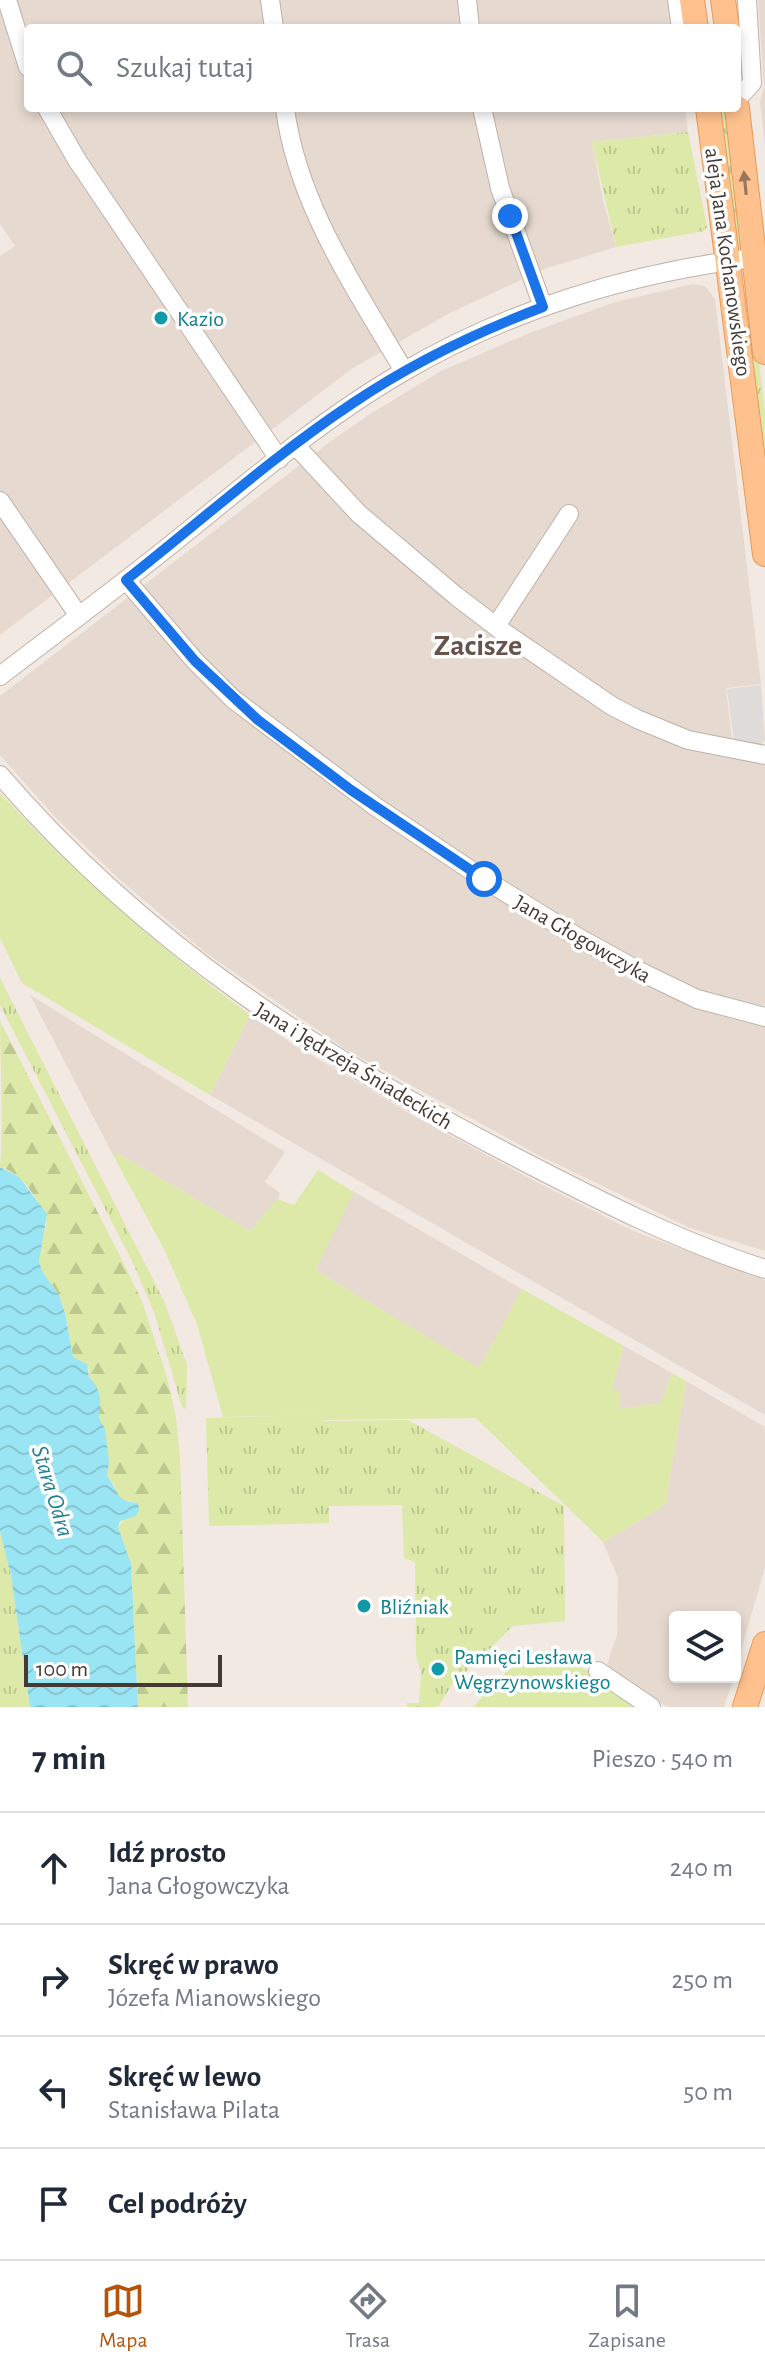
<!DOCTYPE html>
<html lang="pl">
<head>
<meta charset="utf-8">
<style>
  :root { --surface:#fff; --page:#f6f6f7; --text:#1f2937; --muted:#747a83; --line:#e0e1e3; --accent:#b45309 }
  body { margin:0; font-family:"Alegreya Sans",sans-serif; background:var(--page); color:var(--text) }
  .controls { position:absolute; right:24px; bottom:24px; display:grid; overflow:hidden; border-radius:8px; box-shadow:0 4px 12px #0003 }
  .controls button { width:72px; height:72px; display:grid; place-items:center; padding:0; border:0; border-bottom:2px solid var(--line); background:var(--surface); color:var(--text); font:40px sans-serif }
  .scale { position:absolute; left:24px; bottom:20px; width:198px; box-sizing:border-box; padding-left:8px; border:4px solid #443933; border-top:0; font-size:22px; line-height:28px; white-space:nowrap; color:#443933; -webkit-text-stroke:6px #fff; paint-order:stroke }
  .stop { position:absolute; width:24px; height:24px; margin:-18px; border:6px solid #1a73e8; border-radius:50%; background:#fff }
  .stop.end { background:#1a73e8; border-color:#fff; box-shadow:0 2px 8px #0008 }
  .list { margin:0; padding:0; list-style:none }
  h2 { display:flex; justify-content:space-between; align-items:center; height:104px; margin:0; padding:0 32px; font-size:34px }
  h2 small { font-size:26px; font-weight:400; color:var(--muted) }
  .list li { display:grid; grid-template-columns:52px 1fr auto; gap:24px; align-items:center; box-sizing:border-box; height:112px; padding:0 32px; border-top:2px solid var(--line) }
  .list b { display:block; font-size:30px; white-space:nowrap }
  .list p { margin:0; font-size:26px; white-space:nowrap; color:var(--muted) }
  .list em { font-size:26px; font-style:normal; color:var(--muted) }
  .icon { flex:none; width:44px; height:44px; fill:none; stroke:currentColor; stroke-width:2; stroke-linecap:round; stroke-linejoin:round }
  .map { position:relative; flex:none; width:765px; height:1707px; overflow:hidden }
  .search { position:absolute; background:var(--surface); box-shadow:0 4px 12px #0003; left:24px; right:24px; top:24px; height:88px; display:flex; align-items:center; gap:20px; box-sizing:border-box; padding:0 28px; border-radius:8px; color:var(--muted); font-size:30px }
  .sheet { height:552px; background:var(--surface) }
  nav { display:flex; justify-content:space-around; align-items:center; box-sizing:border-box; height:112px; border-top:2px solid var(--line); background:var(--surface); font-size:22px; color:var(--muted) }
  nav a { display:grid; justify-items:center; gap:4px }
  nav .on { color:var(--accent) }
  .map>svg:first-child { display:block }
  .residential { fill:#e6dad0 }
  .grass { fill:url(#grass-tufts) }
  .forest { fill:url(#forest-firs) }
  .garden { fill:#dce9a8 }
  .parking { fill:#dfdbd8 }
  .water { fill:url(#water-waves) }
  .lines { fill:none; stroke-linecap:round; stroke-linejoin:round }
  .minor-casing { stroke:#c1b2a8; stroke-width:20 }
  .major-casing { stroke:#e8995a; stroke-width:26 }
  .minor { stroke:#fff; stroke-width:18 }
  .major { stroke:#ffc28e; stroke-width:24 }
  .oneway { fill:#98775c }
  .route { stroke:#1a73e8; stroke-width:10 }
  .culture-dot { fill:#0f9aa8; stroke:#fff; stroke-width:3 }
  .labels { text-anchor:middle; stroke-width:7; stroke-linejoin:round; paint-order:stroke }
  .street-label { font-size:22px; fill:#443933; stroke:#fff }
  .culture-label { font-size:22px; fill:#0d838f; stroke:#fff; text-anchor:start }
  .water-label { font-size:24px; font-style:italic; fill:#238093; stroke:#fff }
  .district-label { font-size:30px; font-weight:bold; fill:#675349; stroke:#fff }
</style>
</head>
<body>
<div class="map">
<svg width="765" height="1707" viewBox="0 0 765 1707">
  <defs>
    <pattern id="grass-tufts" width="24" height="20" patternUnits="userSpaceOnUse" patternTransform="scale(2)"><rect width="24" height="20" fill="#dce9a8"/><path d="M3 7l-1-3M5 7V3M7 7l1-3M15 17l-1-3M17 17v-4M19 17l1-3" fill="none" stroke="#bec991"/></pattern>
    <pattern id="forest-firs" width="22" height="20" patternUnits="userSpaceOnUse" patternTransform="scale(2)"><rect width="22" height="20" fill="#dce9a8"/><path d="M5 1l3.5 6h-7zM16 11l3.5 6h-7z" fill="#bec991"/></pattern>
    <pattern id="water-waves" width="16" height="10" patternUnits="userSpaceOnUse" patternTransform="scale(2)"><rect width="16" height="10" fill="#9ae5f3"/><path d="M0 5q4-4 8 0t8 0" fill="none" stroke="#86c5d1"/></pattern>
  </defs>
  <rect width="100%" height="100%" fill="#f2e9e2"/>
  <g class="residential">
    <polygon points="0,0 670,0 674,28 28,28 28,108 685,108 688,132 592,142 603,200 616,247 544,269 448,314 353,368 0,635 0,256 15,246 0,224"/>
    <polygon points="758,0 765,0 765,146 760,102 764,87"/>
    <polygon points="693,284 705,286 715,299 761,684 726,688 732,740 711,754 765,764 765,1006 727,998 721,1016 765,1027 765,1251 690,1228 540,1156 345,1049 206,953 118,878 55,817 0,755 0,696 331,441 370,414 441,371 527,334 615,302"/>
    <polygon points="30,995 285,1152 265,1182 280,1193 278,1199 250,1231 117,1153 113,1155"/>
    <polygon points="250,1015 296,1046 414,1116 529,1178 633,1231 765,1280 765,1415 210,1095"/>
    <polygon points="354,1192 522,1289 480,1369 315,1270"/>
    <polygon points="624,1346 672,1373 662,1403 620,1409 611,1390"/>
    <polygon points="686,1381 765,1427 765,1567 735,1672 735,1617 675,1617 675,1677 734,1677 724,1707 667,1707 606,1668 617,1635 618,1578 603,1542 661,1508 666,1501"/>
  </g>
  <g class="grass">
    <polygon points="715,108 729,108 743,252 737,243"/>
    <polygon points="688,132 707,227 704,231 616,247 592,142"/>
    <polygon points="754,321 765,411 765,496 744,322"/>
    <polygon points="0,978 165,1303 187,1365 186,1409 182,1407 154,1312 132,1261 0,1005"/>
    <polygon points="324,1415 325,1421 408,1420 564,1506 565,1621 513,1626 451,1686 438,1707 407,1707 407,1703 419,1703 421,1672 416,1656 415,1562 404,1558 402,1505 329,1506 329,1523 209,1526 206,1418"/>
    <polygon points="0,1531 11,1576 30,1707 0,1707"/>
  </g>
  <path class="forest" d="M0 1021 118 1252 142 1301 167 1377 176 1417 180 1458 188 1707H138L131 1564 118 1527 138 1503 123 1500 117 1496 115 1486 107 1476C106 1462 109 1447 105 1432 104 1427 101 1424 100 1420 96 1402 103 1394 89 1377V1370L73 1357C69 1338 68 1318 61 1300 57 1290 49 1282 43 1273 35 1258 41 1237 47 1223 39 1200 24 1174 0 1167 4 1120 0 1070 0 1021Z"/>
  <g class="garden">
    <path d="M0 793C76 875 160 948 250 1015L210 1095 22 983 0 938Z"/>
    <polygon points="117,1153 250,1231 277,1199 294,1205 318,1170 354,1192 315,1270 479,1368 522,1289 624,1346 612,1389 619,1391 620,1409 661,1403 672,1373 686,1381 666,1501 661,1508 603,1542 476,1418 325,1420 324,1415 223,1417 197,1324 164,1249 113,1155"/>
    <path d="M552 1652 596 1675 610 1689 635 1707H474C496 1679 516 1657 552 1652Z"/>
  </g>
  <polygon class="parking" points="761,685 765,740 760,745 734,742 727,689"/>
  <path class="water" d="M0 1167 19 1177 47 1214 39 1261 42 1271 59 1295 65 1313 73 1357 87 1364 89 1377 96 1385 100 1397 99 1418 105 1429 109 1462 107 1476C120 1492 114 1501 138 1503L139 1510 136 1516 120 1521 118 1527 131 1564 138 1707H30L11 1576 0 1531Z"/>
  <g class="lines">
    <defs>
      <g id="minor">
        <polyline points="7,0 28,67"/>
        <polyline points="270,0 274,28"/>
        <polyline points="467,0 470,28"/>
        <polyline points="677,0 681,28"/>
        <polyline points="737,99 752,83 747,0"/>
        <polyline points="47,108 77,160 279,459"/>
        <path d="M285 108C297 204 356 289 404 371"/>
        <polyline points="482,108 500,188 543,307"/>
        <polyline points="296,446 359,514 456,596 502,631 612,706 637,719 688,740 765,755"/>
        <polyline points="0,501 79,616"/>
        <polyline points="126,580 195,661 233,699 376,807 484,879 579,938 637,970 697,999 765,1017"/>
        <polyline points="496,626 569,514"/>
        <path d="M0 676C60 630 120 586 178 539 251 480 322 419 403 372 509 310 632 272 753 258"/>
        <path d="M0 775C145 944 321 1057 517 1158 598 1200 678 1241 765 1269"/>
        <polyline points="598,1671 651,1707"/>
      </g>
      <g id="major">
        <polyline points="692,0 696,28"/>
        <polyline points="723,0 727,28"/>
        <polyline points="708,108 765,554"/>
        <polyline points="737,108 765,352"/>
        <polyline points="745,1707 765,1644"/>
      </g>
    </defs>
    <use href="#minor" class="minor-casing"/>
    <use href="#major" class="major-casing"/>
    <use href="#minor" class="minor"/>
    <use href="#major" class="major"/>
  </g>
  <defs><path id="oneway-solid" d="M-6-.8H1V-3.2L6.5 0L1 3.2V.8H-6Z" transform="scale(2)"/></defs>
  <use class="oneway" href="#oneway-solid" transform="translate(745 183) rotate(-96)"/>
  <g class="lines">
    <path class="route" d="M484 879 351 790 258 720 195 661 126 580C201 521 273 456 353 403 412 363 477 332 543 307L510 216"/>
  </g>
  <g class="culture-dot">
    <circle cx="161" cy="318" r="8"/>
    <circle cx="364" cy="1606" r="8"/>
    <circle cx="438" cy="1669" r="8"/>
  </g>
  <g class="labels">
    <g class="street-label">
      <text transform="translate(729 262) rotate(82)" y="8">aleja Jana Kochanowskiego</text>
      <text transform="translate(583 938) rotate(30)" y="8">Jana Głogowczyka</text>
      <text transform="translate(354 1065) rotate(31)" y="8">Jana i Jędrzeja Śniadeckich</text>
    </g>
    <g class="culture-label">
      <text x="177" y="326">Kazio</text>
      <text x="380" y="1614">Bliźniak</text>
      <text x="454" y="1664">Pamięci Lesława<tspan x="454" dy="25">Węgrzynowskiego</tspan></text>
    </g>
    <g class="water-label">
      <text transform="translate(53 1491) rotate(73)" y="8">Stara Odra</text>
    </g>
    <g class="district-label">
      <text x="478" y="655">Zacisze</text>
    </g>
  </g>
</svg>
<div class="controls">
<button><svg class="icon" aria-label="layers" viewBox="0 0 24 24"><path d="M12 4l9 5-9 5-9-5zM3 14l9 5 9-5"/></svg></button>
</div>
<div class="scale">100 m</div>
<div class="stop" style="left:484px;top:879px"></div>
<div class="stop end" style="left:510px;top:216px"></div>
<div class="search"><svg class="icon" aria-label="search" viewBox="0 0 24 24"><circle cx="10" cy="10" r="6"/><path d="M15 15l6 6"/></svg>Szukaj tutaj</div>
</div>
<section class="sheet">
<h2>7 min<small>Pieszo · 540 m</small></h2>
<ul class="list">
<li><svg class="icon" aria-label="ahead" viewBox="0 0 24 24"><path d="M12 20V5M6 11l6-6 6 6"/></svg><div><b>Idź prosto</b><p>Jana Głogowczyka</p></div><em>240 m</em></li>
<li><svg class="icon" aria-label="right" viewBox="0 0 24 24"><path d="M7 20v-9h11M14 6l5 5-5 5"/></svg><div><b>Skręć w prawo</b><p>Józefa Mianowskiego</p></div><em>250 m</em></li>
<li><svg class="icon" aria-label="left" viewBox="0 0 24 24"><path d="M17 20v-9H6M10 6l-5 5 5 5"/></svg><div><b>Skręć w lewo</b><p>Stanisława Pilata</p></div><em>50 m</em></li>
<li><svg class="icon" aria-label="arrive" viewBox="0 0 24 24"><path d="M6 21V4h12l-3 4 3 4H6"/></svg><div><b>Cel podróży</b></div></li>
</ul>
</section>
<nav>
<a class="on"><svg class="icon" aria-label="map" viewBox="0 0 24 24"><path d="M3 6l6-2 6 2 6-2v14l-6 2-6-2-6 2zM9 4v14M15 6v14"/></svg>Mapa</a>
<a><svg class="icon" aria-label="directions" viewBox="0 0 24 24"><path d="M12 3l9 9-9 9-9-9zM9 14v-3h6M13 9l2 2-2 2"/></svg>Trasa</a>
<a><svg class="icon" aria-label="saved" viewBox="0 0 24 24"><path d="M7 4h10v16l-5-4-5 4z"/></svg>Zapisane</a>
</nav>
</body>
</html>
